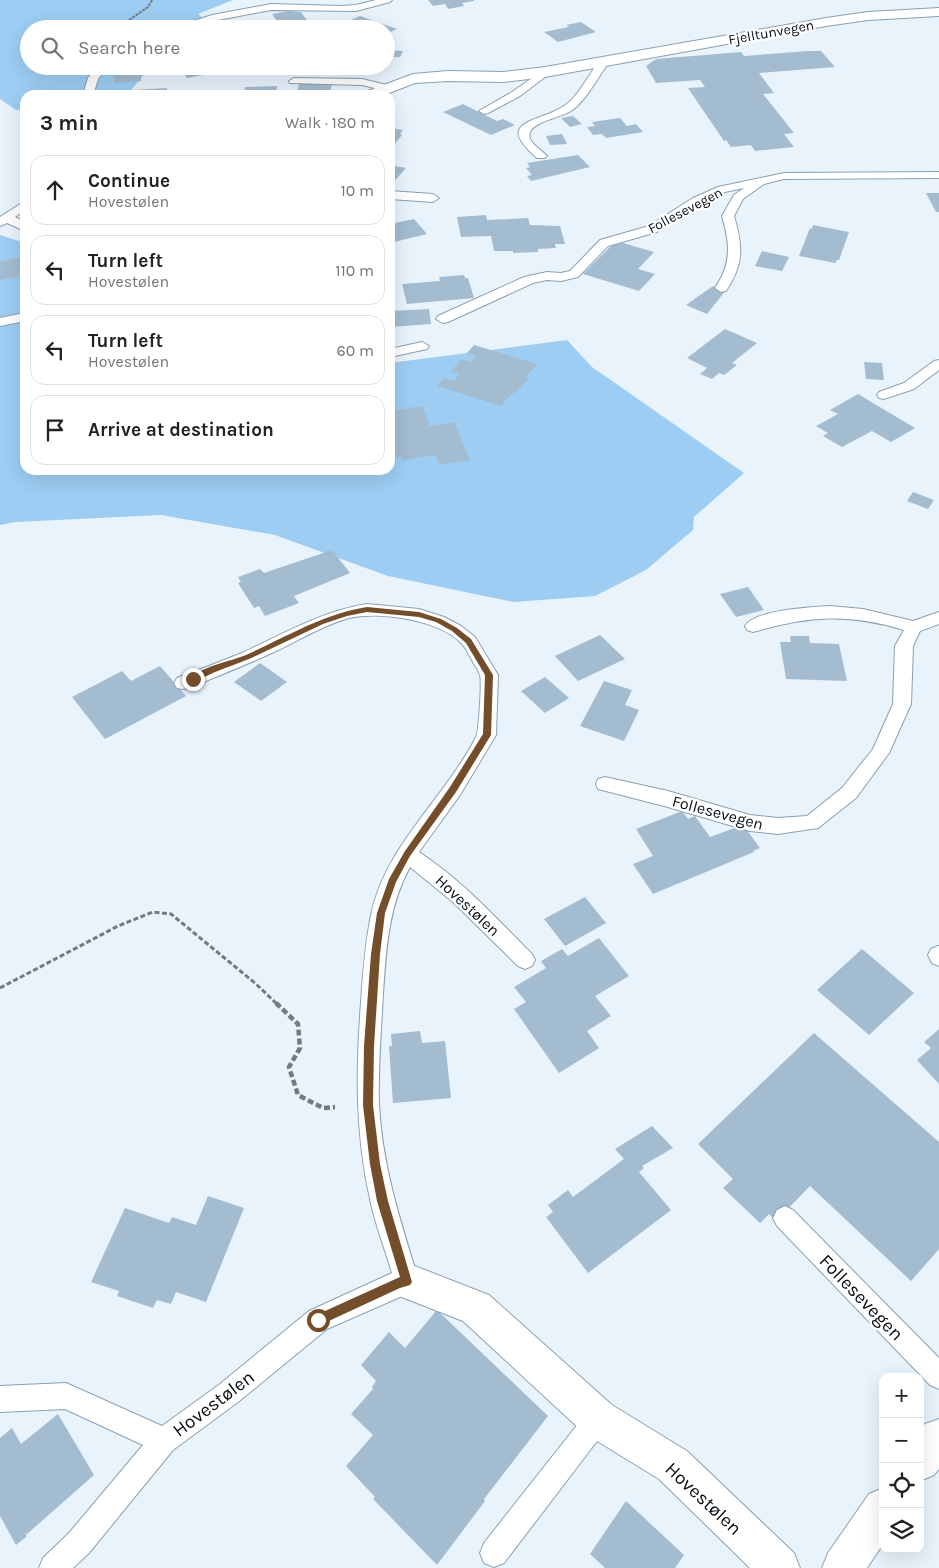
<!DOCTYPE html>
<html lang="en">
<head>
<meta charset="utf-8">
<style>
  :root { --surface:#fff; --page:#f6f6f6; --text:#222; --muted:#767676; --line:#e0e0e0 }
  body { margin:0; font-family:Karla,sans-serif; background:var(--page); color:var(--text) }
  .controls { position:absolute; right:15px; bottom:15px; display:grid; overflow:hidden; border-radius:10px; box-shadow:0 5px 20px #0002 }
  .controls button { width:45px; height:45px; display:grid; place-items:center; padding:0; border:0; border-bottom:1px solid var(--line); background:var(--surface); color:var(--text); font:25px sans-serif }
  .stop { position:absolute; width:15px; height:15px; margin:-11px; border:4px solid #744e2a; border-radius:50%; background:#fff }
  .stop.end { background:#744e2a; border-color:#fff; box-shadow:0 1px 5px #0008 }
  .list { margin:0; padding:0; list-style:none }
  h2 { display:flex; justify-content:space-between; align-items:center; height:65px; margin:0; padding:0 20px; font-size:21px }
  h2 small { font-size:16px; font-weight:400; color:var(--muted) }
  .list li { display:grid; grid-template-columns:32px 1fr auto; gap:15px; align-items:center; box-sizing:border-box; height:70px; margin:0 10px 10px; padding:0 10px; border:1px solid var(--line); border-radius:15px }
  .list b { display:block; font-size:19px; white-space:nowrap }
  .list p { margin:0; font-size:16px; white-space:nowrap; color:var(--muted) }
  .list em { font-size:16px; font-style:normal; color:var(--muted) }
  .icon { flex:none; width:28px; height:28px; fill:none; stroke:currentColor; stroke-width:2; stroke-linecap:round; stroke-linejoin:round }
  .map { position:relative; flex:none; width:939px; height:1568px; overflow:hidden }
  .search { position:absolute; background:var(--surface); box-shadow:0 5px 20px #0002; left:20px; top:20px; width:375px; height:55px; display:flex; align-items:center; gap:12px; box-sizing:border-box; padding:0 18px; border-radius:28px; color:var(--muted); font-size:19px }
  .panel { position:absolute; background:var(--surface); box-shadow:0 5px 20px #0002; left:20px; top:90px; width:375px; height:385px; border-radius:15px }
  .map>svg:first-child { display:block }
  .green { fill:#9dcdf3 }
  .building { fill:#a4bcd0 }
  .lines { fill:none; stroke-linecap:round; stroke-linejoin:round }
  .service-casing { stroke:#89a0b4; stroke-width:2 }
  .minor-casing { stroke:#89a0b4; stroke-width:2 }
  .secondary-casing { stroke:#89a0b4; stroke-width:2 }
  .path-far2 { stroke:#727b83; stroke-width:2; stroke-dasharray:3 1; stroke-linecap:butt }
  .path-far1 { stroke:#727b83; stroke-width:3; stroke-dasharray:5 2.5; stroke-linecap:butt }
  .path { stroke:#727b83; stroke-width:4.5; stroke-dasharray:6 3; stroke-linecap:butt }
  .service { fill:#fff; fill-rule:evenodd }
  .minor { fill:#fff; fill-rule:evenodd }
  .secondary { fill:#fff; fill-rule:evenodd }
  .route { fill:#744e2a }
  .labels { text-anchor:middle; stroke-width:4.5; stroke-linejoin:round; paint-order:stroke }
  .far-street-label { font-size:14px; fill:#050d13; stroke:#fff }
  .street-label { font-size:16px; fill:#050d13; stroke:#fff }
  .near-street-label { font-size:19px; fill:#050d13; stroke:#fff }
</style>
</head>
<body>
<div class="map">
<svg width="939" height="1568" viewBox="0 0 939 1568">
  <rect width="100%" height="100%" fill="#e9f3fc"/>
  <g class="green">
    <polygon points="0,0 233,0 198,14 216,29 29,29 29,66 151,66 127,95 25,95 25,109 16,110 0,99"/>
    <polygon points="0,235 25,243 25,470 390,470 390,363 567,340 592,367 744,473 694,517 693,530 646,570 595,596 514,602 388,576 275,535 161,515 16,522 0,525"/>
  </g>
  <g class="building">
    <polygon points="428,0 474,0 474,1 462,3 464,6 448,9 445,4 433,6"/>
    <polygon points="288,11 301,12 311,26 292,29 286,20 277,21 272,14"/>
    <polygon points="360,16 397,29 386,34 386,29 354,29 342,24"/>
    <polygon points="581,22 596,32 558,42 544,32 569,27 566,25"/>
    <polygon points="386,50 403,51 400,57 390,57 386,64"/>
    <polygon points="808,51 821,51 835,67 759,73 774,93 763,94 794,133 784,134 794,147 755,151 751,145 731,147 726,140 724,141 688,88 705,87 700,80 656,83 646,66 656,59 741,52 744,56"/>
    <polygon points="180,66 216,66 220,72 187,78"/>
    <polygon points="141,69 141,81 114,83 115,71"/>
    <polygon points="299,83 332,83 330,94 297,94"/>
    <polygon points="277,86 276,95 244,95 245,87"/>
    <polygon points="167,88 166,95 132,95 133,90"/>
    <polygon points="463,104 497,121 503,119 515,125 491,135 443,112"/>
    <polygon points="573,116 582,124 570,127 561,118"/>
    <polygon points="620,118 627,126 636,124 643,132 606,138 602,134 593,135 587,127 595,126 592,122"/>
    <polygon points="390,128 403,130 400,134 402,135 394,145 390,147"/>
    <polygon points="562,134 567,144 550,145 546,136"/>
    <polygon points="578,155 590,167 531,181 527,176 532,175 526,168 530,167 527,163"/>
    <polygon points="390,165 406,168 390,186"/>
    <polygon points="926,193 939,193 939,212 936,212"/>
    <polygon points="486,215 487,220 528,218 530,225 560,226 565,244 555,244 556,248 538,249 538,252 513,253 513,251 494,251 491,236 461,237 457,217"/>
    <polygon points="414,219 427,234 390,243 390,224"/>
    <polygon points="813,225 849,232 839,260 837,260 835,263 799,256 810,228 812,229"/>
    <polygon points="616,241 654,252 638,269 655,274 639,291 583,274"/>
    <polygon points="762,251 789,257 782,271 755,266"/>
    <polygon points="25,256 25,275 0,280 0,262"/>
    <polygon points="464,275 465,278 468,278 474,298 407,304 402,284 440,281 439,277"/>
    <polygon points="713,286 726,290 707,314 686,305"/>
    <polygon points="429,309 431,324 391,327 390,311"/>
    <polygon points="725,329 757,343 732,363 737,365 724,375 719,373 712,379 700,374 707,368 687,358"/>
    <polygon points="474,345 537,364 526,377 529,378 522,386 515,393 512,393 501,406 437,386 444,378 454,381 459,374 450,372 462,359 471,362 476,356 467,353"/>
    <polygon points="864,362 882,363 884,380 866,379"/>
    <polygon points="858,394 915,428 891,442 872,431 842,447 823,436 828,433 816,426 838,414 830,410"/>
    <polygon points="422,406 430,426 454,422 470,460 440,465 435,455 402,460 401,456 390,458 390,411"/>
    <polygon points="913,492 934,500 928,509 907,501"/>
    <polygon points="332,550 350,573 294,596 299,603 265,616 259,606 254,608 238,583 241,582 238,577 260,569 264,573"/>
    <polygon points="748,587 764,610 736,617 720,594"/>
    <polygon points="600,635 625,659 578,681 555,656"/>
    <polygon points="790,636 809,636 810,643 839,644 847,681 786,679 780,642 791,642"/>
    <polygon points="260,663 287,682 261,701 234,682"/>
    <polygon points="160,666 186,696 105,739 72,697 122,671 131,681"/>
    <polygon points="545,677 569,698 545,713 521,691"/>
    <polygon points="604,681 632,690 625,705 639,710 624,741 580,726"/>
    <polygon points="682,811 688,819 695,816 710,837 743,825 760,848 753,851 754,852 653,894 633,864 653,856 636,829"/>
    <polygon points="585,897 606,923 565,946 544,919"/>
    <polygon points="599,938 629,976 595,996 611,1016 587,1031 599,1048 559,1073 514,1009 526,1002 514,987 546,968 541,961 562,949 568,956"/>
    <polygon points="862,949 914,993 869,1035 817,990"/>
    <polygon points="939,1029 939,1084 917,1060 931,1048 924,1042"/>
    <polygon points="420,1031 422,1043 445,1041 451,1098 393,1103 389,1046 392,1046 391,1034"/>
    <polygon points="814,1033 939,1142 939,1249 911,1281 810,1186 776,1221 769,1214 760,1223 723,1188 733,1179 698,1144"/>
    <polygon points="652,1126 673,1148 642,1166 644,1168 639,1172 671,1210 588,1273 546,1217 553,1212 548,1205 568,1190 573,1197 624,1159 615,1149"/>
    <polygon points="208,1196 244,1208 206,1302 176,1292 171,1304 157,1300 153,1308 117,1296 119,1291 91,1282 125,1208 169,1223 172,1217 196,1225"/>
    <polygon points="437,1310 548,1416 484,1499 485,1501 437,1565 373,1499 375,1497 346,1466 373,1435 351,1414 373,1389 372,1387 376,1381 361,1365 389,1332 405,1348"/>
    <polygon points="58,1414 94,1475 27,1534 25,1533 27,1536 16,1545 0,1516 0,1438 12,1428 21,1444"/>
    <polygon points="626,1501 684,1555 675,1568 605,1568 590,1554"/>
  </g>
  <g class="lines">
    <defs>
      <g id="service">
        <polygon points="376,0 392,0 390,2 356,11 271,10 213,21 185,29 169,29 212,15 271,4 340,6 356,5"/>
        <path d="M604 59 609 62C599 76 585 102 571 111 561 117 534 122 530 132 526 142 542 150 547 156L545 158H537C493 120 538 123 564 106 579 96 589 74 600 60Z"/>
        <polygon points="97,66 108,66 98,79 93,95 83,95 88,78"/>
        <polygon points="545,69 549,70 550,72 549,74 520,96 488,113 484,114 479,111 512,92"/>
        <polygon points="294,78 362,79 391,86 392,88 387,91 362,85 290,83 289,81"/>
        <path d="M939 172V178L784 179 764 184 743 199 734 216C743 246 744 264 726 291L721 292 715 288C732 263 730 244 722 216L734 195 744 188 725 192 701 202 657 232 608 246 578 277 561 281 547 280 533 283 448 322 443 323 436 319 438 316 524 277 547 272 561 273 570 271 600 240 649 226 693 198 718 187 784 173Z"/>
        <polygon points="390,191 433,194 439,198 433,202 390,199"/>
        <polygon points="25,201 25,210 15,217 25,222 25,231 7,223 0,226 0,217"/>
        <polygon points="25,313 25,321 0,326 0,318"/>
        <polygon points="422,342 429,346 427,349 390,357 390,349"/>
        <polygon points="939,360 939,370 914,389 884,399 879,398 877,395 879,392 904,383 934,361"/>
        <path d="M367 604 419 609 444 617 461 626 475 637 498 675 496 735 460 795 419 852C462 880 496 918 532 954L535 960 532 966 525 969 518 966 453 902 410 867C388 907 386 950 383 995 381 1031 378 1068 379 1104 382 1166 401 1223 419 1281L416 1290 327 1329 238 1402 173 1450 89 1553 73 1568H39L43 1558 69 1533 143 1445 65 1409 0 1412V1386L66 1383 162 1426 220 1384 309 1311 392 1273C385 1249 375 1224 370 1199 355 1132 356 1070 361 1002 363 973 365 944 371 915 385 846 445 798 476 737 479 732 482 681 480 675 479 671 475 666 473 662 470 657 467 650 463 645 442 620 380 611 349 618 323 625 298 641 274 652 246 665 218 676 189 688L183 689 177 688 174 683 177 678C198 670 220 662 242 653 283 634 322 611 367 604Z"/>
        <path d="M830 606 863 609 913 621 939 612V624L920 631 913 646 911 704 889 753 856 798 818 828 778 834 750 831 668 807 598 789 596 784 598 779 605 777 668 791 750 815 778 818 807 816 842 788 873 749 893 704 895 646 904 630C847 613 809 616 753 632L747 630 745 626C754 610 812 607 830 606Z"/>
        <polygon points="938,946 939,946 939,966 932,963 928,955 931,949"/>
        <polygon points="785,1206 793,1210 939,1358 939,1389 930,1385 777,1226 773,1218 777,1210"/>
        <polygon points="598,1406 607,1410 611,1419 607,1428 504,1563 494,1567 484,1563 480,1553 484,1543 589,1410"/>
      </g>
      <g id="minor">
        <polygon points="939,8 939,16 868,20 826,26 545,77 503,82 448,81 415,83 384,95 362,95 365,92 413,74 448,71 503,72 545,67 826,18 868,12"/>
        <polygon points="407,1263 489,1295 612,1405 687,1451 794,1553 800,1568 750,1568 659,1479 584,1433 463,1321 394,1294 389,1281 394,1268"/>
      </g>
      <g id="secondary">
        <polygon points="939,1419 939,1469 934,1475 920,1481 920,1430 925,1424"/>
        <polygon points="883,1488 883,1544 867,1568 822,1568 828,1553 869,1494"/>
      </g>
    </defs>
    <use href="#service" class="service-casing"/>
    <use href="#minor" class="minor-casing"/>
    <use href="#secondary" class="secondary-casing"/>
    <polyline class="path-far2" points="116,29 148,7 152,0"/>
    <polyline class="path-far1" points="0,988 118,926 153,912 171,914 255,983 277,1004"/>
    <polyline class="path" points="276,1003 298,1024 300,1048 289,1067 298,1095 323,1108 335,1107"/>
    <use href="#service" class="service"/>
    <use href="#minor" class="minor"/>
    <use href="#secondary" class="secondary"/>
  </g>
  <path class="route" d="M367 607 419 612 441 619 457 628 471 639 493 675 491 735 456 792 410 856 396 882 385 913 380 954 374 1046 373 1105 380 1164 388 1201 412 1282 410 1285 400 1288 318 1326 314 1324 313 1320 314 1316 400 1277 377 1201 370 1164 363 1105 364 1046 371 954 377 913 389 879 405 851 450 787 483 734 485 675 466 643 452 631 436 622 419 617 367 612 347 616 323 624 249 659 215 672 196 681H191L189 679C203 666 228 662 246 655 286 637 323 614 367 607Z"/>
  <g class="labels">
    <g class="far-street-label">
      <text transform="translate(771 32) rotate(-10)" y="5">Fjelltunvegen</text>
      <text transform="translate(685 210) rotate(-28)" y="5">Follesevegen</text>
    </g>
    <g class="street-label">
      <text transform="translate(718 812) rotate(15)" y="6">Follesevegen</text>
      <text transform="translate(468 905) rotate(43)" y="6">Hovestølen</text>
    </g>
    <g class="near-street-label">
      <text transform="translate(862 1297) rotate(46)" y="7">Follesevegen</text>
      <text transform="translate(213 1403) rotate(-37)" y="7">Hovestølen</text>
      <text transform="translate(704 1498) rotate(43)" y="7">Hovestølen</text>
    </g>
  </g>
</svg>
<div class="controls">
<button>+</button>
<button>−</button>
<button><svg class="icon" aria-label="locate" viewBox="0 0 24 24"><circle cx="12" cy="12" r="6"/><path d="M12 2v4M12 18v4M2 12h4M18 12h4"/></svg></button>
<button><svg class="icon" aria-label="layers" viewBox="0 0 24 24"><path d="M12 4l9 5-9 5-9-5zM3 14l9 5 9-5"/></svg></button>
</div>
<div class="stop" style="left:318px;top:1320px"></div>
<div class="stop end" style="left:193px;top:679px"></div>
<div class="search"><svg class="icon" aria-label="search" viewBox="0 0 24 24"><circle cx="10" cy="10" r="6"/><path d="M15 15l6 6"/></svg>Search here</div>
<section class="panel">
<h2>3 min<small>Walk · 180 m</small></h2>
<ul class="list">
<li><svg class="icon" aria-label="ahead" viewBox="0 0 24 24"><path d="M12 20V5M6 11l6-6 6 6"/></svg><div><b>Continue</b><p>Hovestølen</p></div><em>10 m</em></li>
<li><svg class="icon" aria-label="left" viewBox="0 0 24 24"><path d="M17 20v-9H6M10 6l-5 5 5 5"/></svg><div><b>Turn left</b><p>Hovestølen</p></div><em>110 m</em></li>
<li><svg class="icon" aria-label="left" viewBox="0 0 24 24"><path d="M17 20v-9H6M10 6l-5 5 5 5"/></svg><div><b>Turn left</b><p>Hovestølen</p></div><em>60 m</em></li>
<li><svg class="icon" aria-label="arrive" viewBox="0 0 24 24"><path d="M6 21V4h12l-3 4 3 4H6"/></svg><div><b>Arrive at destination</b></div></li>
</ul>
</section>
</div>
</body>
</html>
